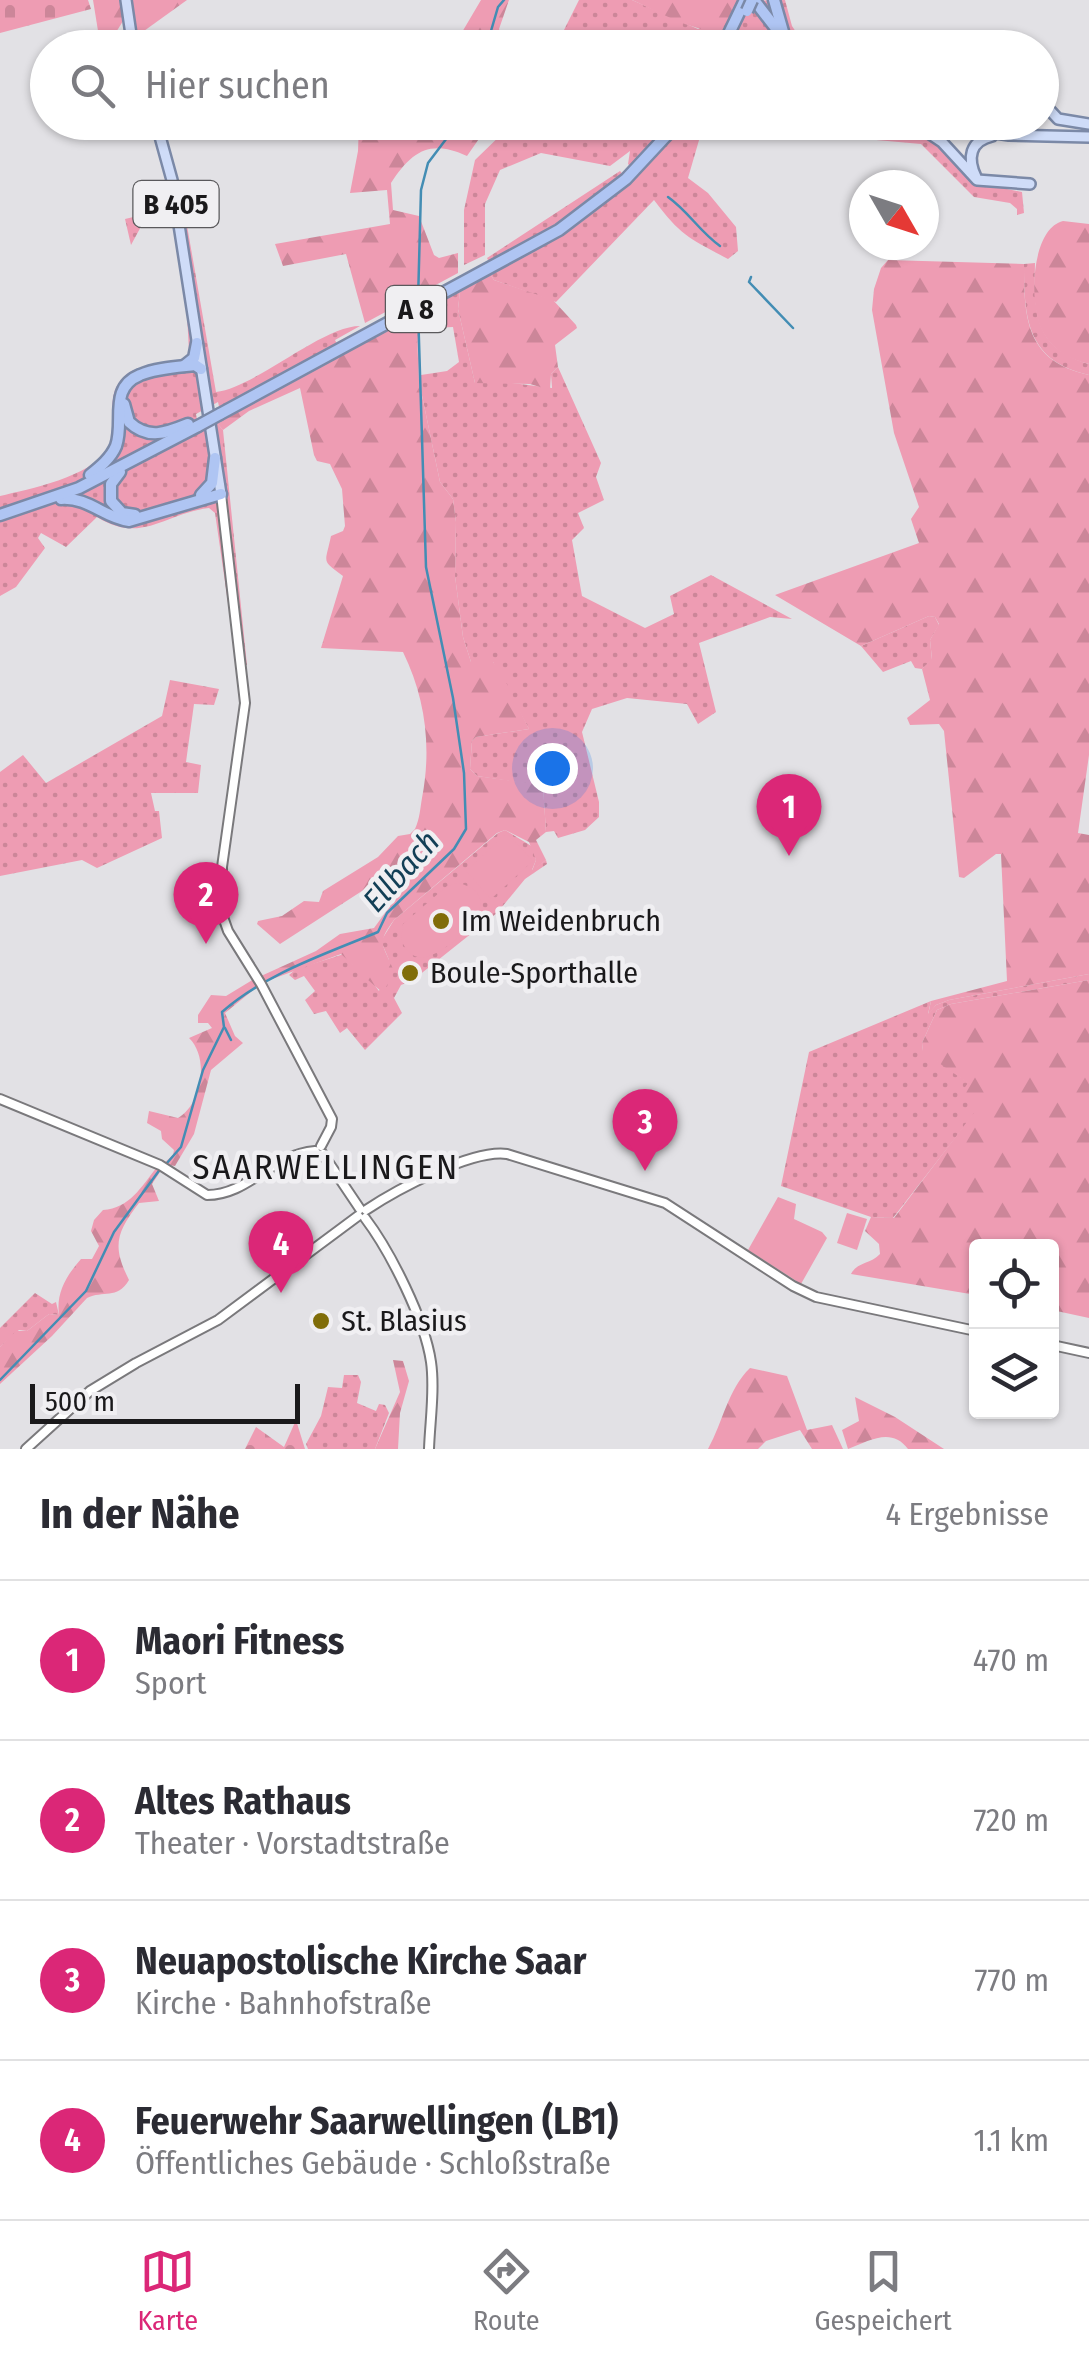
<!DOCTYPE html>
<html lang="de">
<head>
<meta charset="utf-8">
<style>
  :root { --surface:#fff; --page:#f2f2f3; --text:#2b2b33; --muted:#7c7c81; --line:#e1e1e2; --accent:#db2777 }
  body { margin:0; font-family:"Fira Sans Condensed",sans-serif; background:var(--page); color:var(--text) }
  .controls { position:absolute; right:30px; bottom:30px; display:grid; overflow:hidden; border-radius:10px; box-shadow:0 2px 8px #0004 }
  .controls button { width:90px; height:90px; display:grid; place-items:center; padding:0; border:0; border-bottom:2px solid var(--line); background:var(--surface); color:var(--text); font:50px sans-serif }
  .compass { position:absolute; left:849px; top:170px; width:90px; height:90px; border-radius:50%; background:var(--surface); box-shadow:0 2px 8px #0004; rotate:129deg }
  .scale { position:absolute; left:30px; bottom:25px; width:270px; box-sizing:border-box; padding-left:10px; border:5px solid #1a191b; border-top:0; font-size:28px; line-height:35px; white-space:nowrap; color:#1a191b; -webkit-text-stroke:8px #f0eff2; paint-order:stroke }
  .you { position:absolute; left:552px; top:768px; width:35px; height:35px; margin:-25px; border:8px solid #fff; border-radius:50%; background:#1a73e8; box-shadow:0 0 0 15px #1a73e833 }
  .badge { display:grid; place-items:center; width:65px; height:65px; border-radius:50%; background:var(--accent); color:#fff; font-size:32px; font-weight:700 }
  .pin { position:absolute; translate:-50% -82px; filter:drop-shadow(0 2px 5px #0008) }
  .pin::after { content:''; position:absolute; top:52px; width:35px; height:30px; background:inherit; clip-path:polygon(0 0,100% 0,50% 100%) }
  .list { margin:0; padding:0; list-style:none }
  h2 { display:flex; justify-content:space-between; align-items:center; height:130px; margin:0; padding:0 40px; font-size:42px }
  h2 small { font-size:32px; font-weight:400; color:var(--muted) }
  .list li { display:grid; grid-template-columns:65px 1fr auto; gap:30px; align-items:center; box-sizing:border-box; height:160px; padding:0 40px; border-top:2px solid var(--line) }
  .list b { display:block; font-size:38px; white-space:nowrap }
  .list p { margin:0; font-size:32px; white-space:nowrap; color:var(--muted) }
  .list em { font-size:32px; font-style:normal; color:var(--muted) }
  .icon { flex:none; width:55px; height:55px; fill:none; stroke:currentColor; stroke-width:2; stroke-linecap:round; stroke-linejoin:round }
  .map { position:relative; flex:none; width:1089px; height:1449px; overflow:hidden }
  .search { position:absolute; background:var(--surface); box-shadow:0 2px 8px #0004; left:30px; right:30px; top:30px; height:110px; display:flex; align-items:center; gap:25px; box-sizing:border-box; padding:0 35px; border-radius:55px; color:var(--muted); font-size:38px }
  .sheet { height:770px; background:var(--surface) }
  nav { display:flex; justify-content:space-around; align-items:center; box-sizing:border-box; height:140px; border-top:2px solid var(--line); background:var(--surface); font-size:28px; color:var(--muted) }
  nav a { display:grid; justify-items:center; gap:5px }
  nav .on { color:var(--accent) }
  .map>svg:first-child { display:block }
  .grass { fill:url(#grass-dots); fill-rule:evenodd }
  .forest { fill:url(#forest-firs) }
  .cemetery { fill:url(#cemetery-stones) }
  .park { fill:#ee9cb3 }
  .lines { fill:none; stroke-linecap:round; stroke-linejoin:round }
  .stream { stroke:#438db4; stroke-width:2.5 }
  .secondary-casing { stroke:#7a797c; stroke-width:12 }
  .primary-casing { stroke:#7b89a7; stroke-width:14 }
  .highway-casing { stroke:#7b89a7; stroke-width:15 }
  .secondary { stroke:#fff; stroke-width:8 }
  .primary { stroke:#cfdcf8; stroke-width:9 }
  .highway { stroke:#afc5f3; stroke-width:10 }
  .highway-bridge-casing { stroke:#7b89a7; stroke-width:15; stroke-linecap:butt }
  .highway-bridge { stroke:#afc5f3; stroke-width:10 }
  .poi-dot { fill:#806d09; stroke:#f0eff2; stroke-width:4 }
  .labels { text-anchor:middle; stroke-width:9; stroke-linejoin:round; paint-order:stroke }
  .shield { fill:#f0eff2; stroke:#5a595c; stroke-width:2.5 }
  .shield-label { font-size:28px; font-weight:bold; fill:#1a191b }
  .poi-label { font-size:30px; fill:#1a191b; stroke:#f0eff2; text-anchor:start }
  .water-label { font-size:32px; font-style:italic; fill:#123f56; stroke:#f0eff2 }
  .quarter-label { font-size:35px; letter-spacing:2.5px; fill:#1a191b; stroke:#f0eff2 }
</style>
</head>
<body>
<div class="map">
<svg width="1089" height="1449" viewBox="0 0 1089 1449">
  <defs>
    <pattern id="grass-dots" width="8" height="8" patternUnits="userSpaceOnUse" patternTransform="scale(2.5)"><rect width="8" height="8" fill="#ee9cb3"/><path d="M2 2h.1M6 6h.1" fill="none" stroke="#cc8699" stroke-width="1.8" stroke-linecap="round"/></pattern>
    <pattern id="forest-firs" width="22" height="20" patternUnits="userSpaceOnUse" patternTransform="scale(2.5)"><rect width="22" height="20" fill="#ee9cb3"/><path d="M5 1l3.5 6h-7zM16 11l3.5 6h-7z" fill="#cc8699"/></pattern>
    <pattern id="cemetery-stones" width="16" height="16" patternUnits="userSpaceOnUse" patternTransform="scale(2.5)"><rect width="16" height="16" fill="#ee9cb3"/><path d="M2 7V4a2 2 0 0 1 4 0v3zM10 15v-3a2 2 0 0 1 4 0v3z" fill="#cc8699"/></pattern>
  </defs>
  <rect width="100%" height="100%" fill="#e2e1e5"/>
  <g class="grass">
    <polygon points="579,0 632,0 698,29 730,14 741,1 785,0 792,26 806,47 555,48"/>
    <path d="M149 123H162L181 191 216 392C256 387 322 326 360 326L335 340 342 354 222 420 218 402 196 414 199 431 216 422 223 430 247 665H237L215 513 209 508C165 513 142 545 97 517L66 547 41 533 38 538 45 548 16 587 0 596V496C29 489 91 477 107 449 121 425 101 396 126 375 143 360 178 374 189 352L186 295 172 216 144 221 131 245 125 219 171 208 162 163Z"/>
    <path d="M513 123H704L688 178 708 193 736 227 738 251 728 259C689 238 682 237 654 200L556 302 494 280 490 274 494 272 487 258 620 171 629 181 637 173 628 164 630 151 610 166 541 153 500 170 485 204V255L464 265V210L475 160Z"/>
    <polygon points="731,123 1029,123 1029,141 977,139 937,130 947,140 939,141 977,183 1022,192 1024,213 1017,215 1017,209 1010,203 974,197 921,144 820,135"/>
    <path d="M1035 263C1034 313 1034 348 1089 364V375C1027 361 1024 319 1024 264Z"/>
    <path d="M460 291 458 309 475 383 497 381 552 388 551 374 558 367 601 463 596 477 604 500 578 513 584 528 572 540 582 596 645 628 674 614 670 596 711 575 792 619 770 617 699 643 716 712 698 724 687 704 627 698 592 709 582 732 599 802V817L585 830 558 838 554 831 546 832 543 786 477 776 470 769 472 741 476 737 529 729 493 662H471L463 637 455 576 456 522 453 499 440 482 419 381 416 314ZM434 317 435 328 453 327 459 362 447 371 421 375 418 319Z"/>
    <polygon points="929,616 935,617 939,625 930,640 932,660 922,669 915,668 911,661 883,672 861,646"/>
    <polygon points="170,680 219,689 214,705 194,704 186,762 201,765 198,793 151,793 155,811 159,811 162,838 97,868 82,860 0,876 0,772 23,755 46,783 162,716"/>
    <path d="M505 830 533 847 536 860 532 870 546 860 547 864 525 879 497 913 413 980 401 985 394 998 402 1013 365 1050 347 1028 340 1033 326 1011 314 1014 305 1000 315 991 304 976 295 980 289 975 296 969 344 954C355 969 369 976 379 991L389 960 381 941 394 920 498 833Z"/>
    <polygon points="1089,974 1089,980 951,1004 937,1010 922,1043 923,1051 969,1083 977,1110 893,1218 871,1217 781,1186 809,1052 931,1001 928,1014 936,1005 949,1000"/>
    <polygon points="35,1293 52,1304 56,1302 59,1315 49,1314 27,1331 19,1330 0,1347 0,1328"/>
    <polygon points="344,1375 358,1375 361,1382 357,1403 376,1411 379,1404 385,1405 389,1413 375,1449 308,1449 306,1444 321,1416 328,1387 342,1388"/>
  </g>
  <g class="forest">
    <polygon points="93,0 121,0 123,21 115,34 99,37"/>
    <polygon points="132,0 187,0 137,36"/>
    <polygon points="481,0 509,0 499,29 505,47 397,47 396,42 441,44 458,39"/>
    <path d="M632 0H741L720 32C689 30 659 12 632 0Z"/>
    <path d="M359 123H490L467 156C430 139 412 151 391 183L393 210 419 216 434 255 439 258 458 253V273L365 323 346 254 283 266 275 244 390 224 387 190 350 193 358 151Z"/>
    <path d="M1063 221 1089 224V364C1071 360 1054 351 1044 334 1028 309 1030 229 1063 221Z"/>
    <path d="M888 260 1024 264C1024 319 1026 361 1089 375V755L1078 833 1089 835V974L949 1000 936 1005 928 1015 931 1001 1007 981 1001 854H996L964 878 959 877 944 731 939 724 910 725 907 718 930 700 922 669 932 659 930 640 939 624 935 617 929 616 861 646 775 595 919 543 911 519 919 507 894 433 872 310 874 289 881 268Z"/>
    <polygon points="490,274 494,280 553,300 576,325 577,328 555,345 558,367 551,374 550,390 530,384 475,383 458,309 460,291"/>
    <path d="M416 314 419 381 440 482 453 499 456 522 455 576 463 637 471 662H493L501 672 529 729 476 737 472 741 470 769 477 776 543 785 546 832 536 840 546 860 532 871 536 860 529 842 505 830 497 833 394 920C376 944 383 944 393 969L384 993C368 982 356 967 341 954L264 982 261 976 316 951 340 934 374 928 396 898 395 893 379 880 280 944 257 924 258 921 282 916 304 901 319 902 323 891 378 857 398 836 410 834 415 829C420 818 420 809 422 798 432 746 425 697 403 652L321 648 343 576C321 559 325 565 331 536L343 531 345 526 342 489 330 464 317 461 314 455 300 388 249 411 223 430 216 422Z"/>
    <path d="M254 979 258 986 225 1013 235 1036 243 1043 211 1070 194 1134 175 1166 163 1164 173 1155 174 1150 162 1139 161 1131 147 1123 149 1111 178 1118C203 1103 209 1057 189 1038L212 1028 208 1023H198V1015L211 995 226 996Z"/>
    <path d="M1089 980V1318L1052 1310V1246H976V1295L851 1274C857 1262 871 1264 880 1254L879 1244 865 1231 871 1217 894 1218 976 1110 960 1094 968 1083 923 1052 922 1043 937 1010 951 1004Z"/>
    <path d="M157 1167 162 1169 152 1184 159 1201 139 1203C116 1233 112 1246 129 1280 117 1300 103 1290 87 1298L52 1336 0 1384V1347L16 1331H27L49 1314 59 1315C56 1293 66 1276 81 1259H92L99 1246 91 1231 94 1220 103 1210C130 1208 141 1187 157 1167Z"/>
    <polygon points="393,1360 403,1361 409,1381 400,1413 398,1449 375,1449 400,1392"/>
    <path d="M750 1368 787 1376 807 1430 832 1425 843 1449H812L800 1430 766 1441 758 1449H708C723 1422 728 1389 750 1368Z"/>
    <path d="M855 1397 895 1417 944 1449H908C892 1427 870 1440 848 1449L842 1430 859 1421Z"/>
  </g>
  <g class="cemetery">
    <polygon points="0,0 88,0 91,9 0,33"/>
    <polygon points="296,1420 305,1449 245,1449 256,1427 284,1447"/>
  </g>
  <g class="park">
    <polygon points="507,833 533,861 491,899 466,871"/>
    <path d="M458 883C516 896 446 955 425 957 413 959 406 951 401 940L403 924 447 886Z"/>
    <polygon points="778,1197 796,1204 794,1219 822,1232 827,1238 801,1284 748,1250"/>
    <polygon points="847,1213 867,1219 857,1250 837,1243"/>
  </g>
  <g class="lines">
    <g class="stream">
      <polyline points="486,48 498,7 504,0"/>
      <path d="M668 197C689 212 699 231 720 246"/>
      <polyline points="751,277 749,282 793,328"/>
      <polyline points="418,301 421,190 428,163 459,122"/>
      <polyline points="225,1028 231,1040"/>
      <path d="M167 1163 181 1147 203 1070 224 1027 222 1012C267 973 323 955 378 932L387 913 454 849 466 829 464 773 453 698 426 567 418 309"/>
      <polyline points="0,1380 86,1291 114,1232 161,1168"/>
    </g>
    <defs>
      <g id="secondary">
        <polyline points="221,494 245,703 222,867 222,914 228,931 261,984 332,1119 331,1127 321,1146"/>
        <path d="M0 1099 160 1165 207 1195C249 1195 270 1155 315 1151"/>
        <polyline points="323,1154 360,1209"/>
        <path d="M366 1210C396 1190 472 1149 507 1154L665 1203 793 1286 816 1297 976 1331"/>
        <path d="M365 1218C390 1251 425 1320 431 1362 435 1389 430 1421 429 1449"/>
        <polyline points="1052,1345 1089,1353"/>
        <polyline points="26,1449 90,1391 136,1363 218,1320 358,1216"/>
      </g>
      <g id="primary">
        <polyline points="126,0 133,48"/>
        <polyline points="1045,105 1058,119 1089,124"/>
        <polyline points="156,122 172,180 221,494"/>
        <polyline points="912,122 942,142 977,180 1030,184"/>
        <polyline points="923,122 1009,135 1089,137"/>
        <path d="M976 177C967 158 970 141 992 136"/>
      </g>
      <g id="highway">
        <polyline points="754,0 791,48"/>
        <polyline points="774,0 784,35"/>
        <polyline points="722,48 745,0"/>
        <polyline points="184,366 194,358 197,343"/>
        <path d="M124 404 129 422C148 440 166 433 188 424"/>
        <polyline points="220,414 559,230 626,179 679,122"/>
        <polyline points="120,472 111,484 111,501 122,513 135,515"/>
        <path d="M90 475C100 467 111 458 116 446 125 421 108 388 140 375 156 368 177 367 195 365L201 369"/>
        <polyline points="201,495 212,483 215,458"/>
        <path d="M61 499C89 497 104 518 129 521L221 494"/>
        <polyline points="0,515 79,488 198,426"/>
      </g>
    </defs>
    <use href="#secondary" class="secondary-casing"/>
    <use href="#primary" class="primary-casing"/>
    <use href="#highway" class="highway-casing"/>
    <use href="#secondary" class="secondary"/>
    <use href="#primary" class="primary"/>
    <use href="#highway" class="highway"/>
    <defs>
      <g id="highway-bridge">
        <polyline points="747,11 752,0"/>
        <polyline points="198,426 220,414"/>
      </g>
    </defs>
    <use href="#highway-bridge" class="highway-bridge-casing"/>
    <use href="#highway-bridge" class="highway-bridge"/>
  </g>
  <g class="poi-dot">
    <circle cx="441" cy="921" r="10"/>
    <circle cx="410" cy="973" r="10"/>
    <circle cx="321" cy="1321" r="10"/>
  </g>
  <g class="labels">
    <g class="shield">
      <rect x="133.5" y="181" width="85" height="46" rx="8"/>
      <rect x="386" y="286" width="60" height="46" rx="8"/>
    </g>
    <g class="shield-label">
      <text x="176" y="214">B 405</text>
      <text x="416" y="319">A 8</text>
    </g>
    <g class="poi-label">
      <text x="461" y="931">Im Weidenbruch</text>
      <text x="430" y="983">Boule-Sporthalle</text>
      <text x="341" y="1331">St. Blasius</text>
    </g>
    <g class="water-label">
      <text transform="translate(401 871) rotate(-48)" y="11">Ellbach</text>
    </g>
    <g class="quarter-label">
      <text x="326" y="1179">SAARWELLINGEN</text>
    </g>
  </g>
</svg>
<div class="controls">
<button><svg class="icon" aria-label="locate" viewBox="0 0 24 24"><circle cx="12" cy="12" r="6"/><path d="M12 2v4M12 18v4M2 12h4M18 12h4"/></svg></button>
<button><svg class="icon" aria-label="layers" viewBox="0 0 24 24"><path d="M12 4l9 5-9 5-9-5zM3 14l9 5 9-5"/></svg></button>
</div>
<svg class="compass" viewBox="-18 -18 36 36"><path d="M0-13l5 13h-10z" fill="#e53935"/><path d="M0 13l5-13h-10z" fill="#7c7c81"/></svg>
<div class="scale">500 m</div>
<div class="you"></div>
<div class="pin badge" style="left:789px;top:856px">1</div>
<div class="pin badge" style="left:206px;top:944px">2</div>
<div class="pin badge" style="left:645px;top:1171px">3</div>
<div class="pin badge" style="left:281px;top:1293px">4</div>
<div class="search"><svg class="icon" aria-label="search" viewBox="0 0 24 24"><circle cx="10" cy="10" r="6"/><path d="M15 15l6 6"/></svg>Hier suchen</div>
</div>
<section class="sheet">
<h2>In der Nähe<small>4 Ergebnisse</small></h2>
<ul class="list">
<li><span class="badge">1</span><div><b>Maori Fitness</b><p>Sport</p></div><em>470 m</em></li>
<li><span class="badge">2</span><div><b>Altes Rathaus</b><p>Theater · Vorstadtstraße</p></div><em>720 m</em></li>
<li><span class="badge">3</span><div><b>Neuapostolische Kirche Saar</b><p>Kirche · Bahnhofstraße</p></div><em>770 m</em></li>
<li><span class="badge">4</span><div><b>Feuerwehr Saarwellingen (LB1)</b><p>Öffentliches Gebäude · Schloßstraße</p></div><em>1.1 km</em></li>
</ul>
</section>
<nav>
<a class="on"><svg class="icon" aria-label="map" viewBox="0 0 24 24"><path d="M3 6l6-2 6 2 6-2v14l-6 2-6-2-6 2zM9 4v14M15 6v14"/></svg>Karte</a>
<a><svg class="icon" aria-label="directions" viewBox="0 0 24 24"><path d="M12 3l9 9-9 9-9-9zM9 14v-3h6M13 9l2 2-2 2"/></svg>Route</a>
<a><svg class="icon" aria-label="saved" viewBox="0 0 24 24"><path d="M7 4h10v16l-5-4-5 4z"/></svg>Gespeichert</a>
</nav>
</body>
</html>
